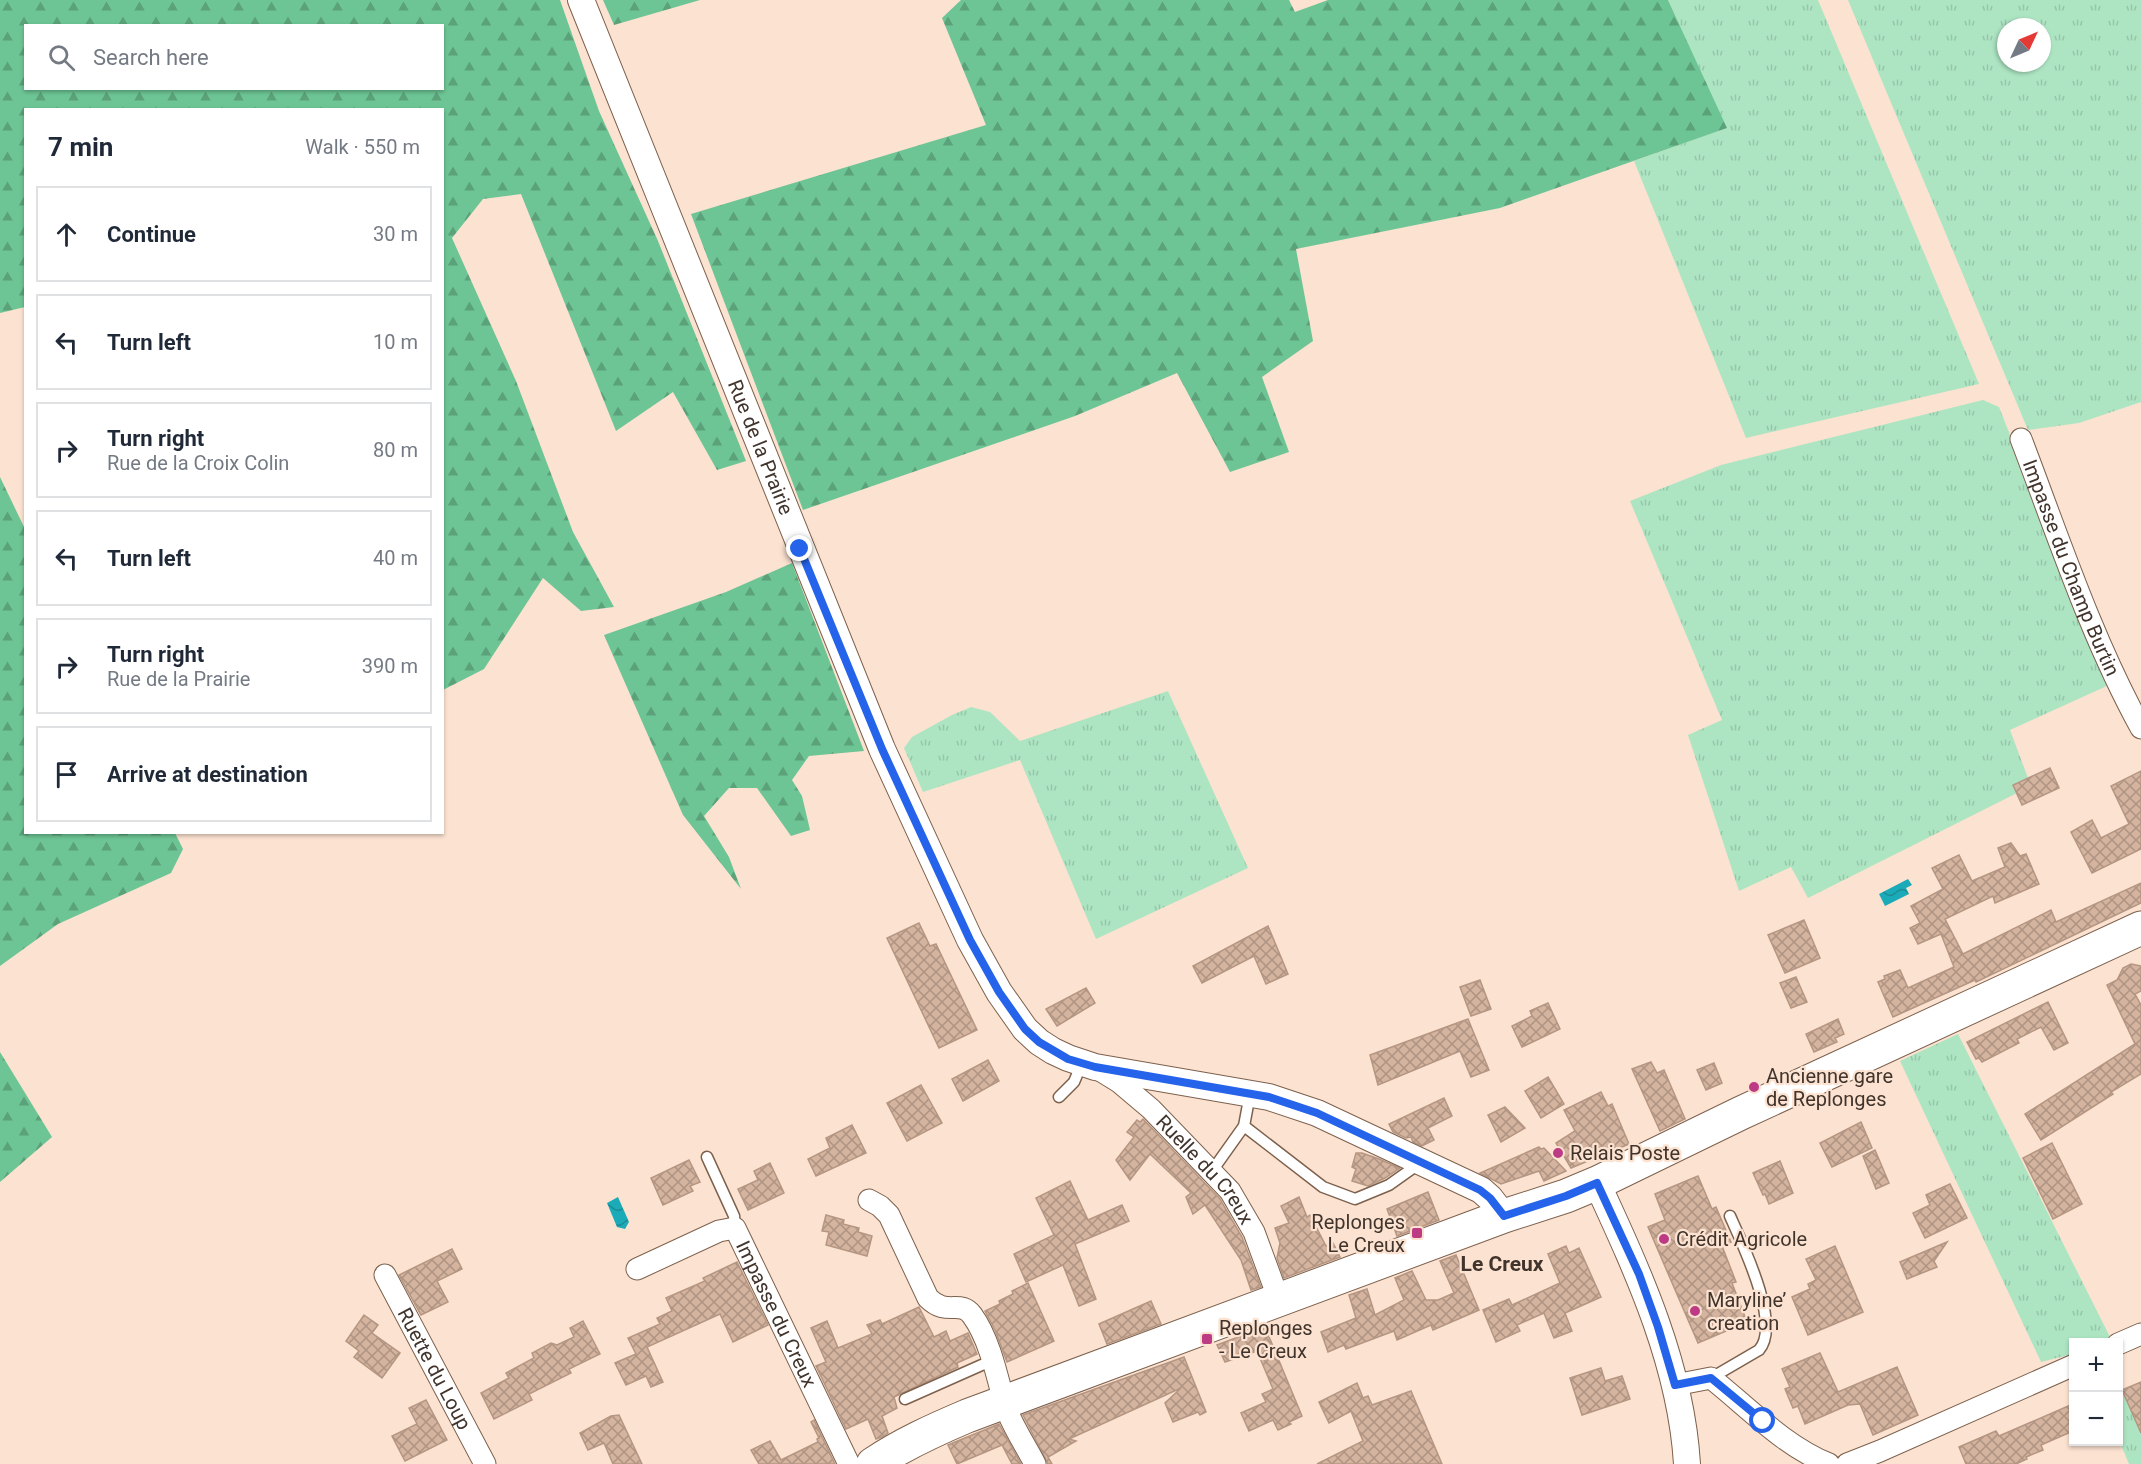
<!DOCTYPE html>
<html lang="en">
<head>
<meta charset="utf-8">
<style>
  :root { --surface:#fff; --page:#f6f6f7; --text:#1f2937; --muted:#747a83; --line:#e0e1e3 }
  body { margin:0; font-family:Roboto,sans-serif; background:var(--page); color:var(--text) }
  .controls { position:absolute; right:18px; bottom:18px; display:grid; overflow:hidden; border-radius:0px; box-shadow:0 2px 4px #0004 }
  .controls button { width:54px; height:54px; display:grid; place-items:center; padding:0; border:0; border-bottom:2px solid var(--line); background:var(--surface); color:var(--text); font:30px sans-serif }
  .compass { position:absolute; left:1997px; top:18px; width:54px; height:54px; border-radius:50%; background:var(--surface); box-shadow:0 2px 4px #0004; rotate:46deg }
  .stop { position:absolute; width:18px; height:18px; margin:-14px; border:4px solid #2563eb; border-radius:50%; background:#fff }
  .stop.end { background:#2563eb; border-color:#fff; box-shadow:0 2px 6px #0008 }
  .list { margin:0; padding:0; list-style:none }
  h2 { display:flex; justify-content:space-between; align-items:center; height:78px; margin:0; padding:0 24px; font-size:26px }
  h2 small { font-size:20px; font-weight:400; color:var(--muted) }
  .list li { display:grid; grid-template-columns:39px 1fr auto; gap:18px; align-items:center; box-sizing:border-box; height:96px; margin:0 12px 12px; padding:0 12px; border:2px solid var(--line); border-radius:0px }
  .list b { display:block; font-size:22px; white-space:nowrap }
  .list p { margin:0; font-size:20px; white-space:nowrap; color:var(--muted) }
  .list em { font-size:20px; font-style:normal; color:var(--muted) }
  .icon { flex:none; width:33px; height:33px; fill:none; stroke:currentColor; stroke-width:2; stroke-linecap:round; stroke-linejoin:round }
  .map { position:relative; flex:none; width:2141px; height:1464px; overflow:hidden }
  .search { position:absolute; background:var(--surface); box-shadow:0 2px 4px #0004; left:24px; top:24px; width:420px; height:66px; display:flex; align-items:center; gap:15px; box-sizing:border-box; padding:0 21px; border-radius:0px; color:var(--muted); font-size:22px }
  .panel { position:absolute; background:var(--surface); box-shadow:0 2px 4px #0004; left:24px; top:108px; width:420px; height:726px; border-radius:0px }
  .map>svg:first-child { display:block }
  .grass { fill:url(#grass-tufts); fill-rule:evenodd }
  .forest { fill:url(#forest-firs); fill-rule:evenodd }
  .water { fill:url(#water-waves) }
  .building { fill:url(#building-cross-hatch); stroke:#b59682; stroke-width:1.5 }
  .lines { fill:none; stroke-linecap:round; stroke-linejoin:round }
  .service-casing { stroke:#7d614d; stroke-width:13 }
  .minor-casing { stroke:#7d614d; stroke-width:23 }
  .tertiary-casing { stroke:#7d614d; stroke-width:28 }
  .primary-casing { stroke:#7d614d; stroke-width:35 }
  .service { stroke:#fff; stroke-width:10 }
  .minor { stroke:#fff; stroke-width:21 }
  .tertiary { stroke:#fff; stroke-width:26 }
  .primary { stroke:#fff; stroke-width:33 }
  .route { stroke:#2563eb; stroke-width:8 }
  .poi-dot { fill:#bc3b84; stroke:#fce2d0; stroke-width:2 }
  .labels { text-anchor:middle; stroke-width:4.5; stroke-linejoin:round; paint-order:stroke }
  .street-label { font-size:20px; fill:#41342c; stroke:#fce2d0 }
  .poi-label { font-size:20px; fill:#41342c; stroke:#fce2d0; text-anchor:start }
  .neighbourhood-label { font-size:21px; font-weight:bold; fill:#41342c; stroke:#fce2d0 }
</style>
</head>
<body>
<div class="map">
<svg width="2141" height="1464" viewBox="0 0 2141 1464">
  <defs>
    <pattern id="grass-tufts" width="24" height="20" patternUnits="userSpaceOnUse" patternTransform="scale(1.5)"><rect width="24" height="20" fill="#ade5c3"/><path d="M3 7l-1-3M5 7V3M7 7l1-3M15 17l-1-3M17 17v-4M19 17l1-3" fill="none" stroke="#96c5a8"/></pattern>
    <pattern id="forest-firs" width="22" height="20" patternUnits="userSpaceOnUse" patternTransform="scale(1.5)"><rect width="22" height="20" fill="#6dc595"/><path d="M5 1l3.5 6h-7zM16 11l3.5 6h-7z" fill="#5ba17a"/></pattern>
    <pattern id="water-waves" width="16" height="10" patternUnits="userSpaceOnUse" patternTransform="scale(1.5)"><rect width="16" height="10" fill="#1babb8"/><path d="M0 5q4-4 8 0t8 0" fill="none" stroke="#1a8c96"/></pattern>
    <pattern id="building-cross-hatch" width="8" height="8" patternUnits="userSpaceOnUse" patternTransform="scale(1.5)"><rect width="8" height="8" fill="#d4b49f"/><path d="M0 0l8 8M0 8l8-8" fill="none" stroke="#ae9382"/></pattern>
  </defs>
  <rect width="100%" height="100%" fill="#fce2d0"/>
  <g class="grass">
    <polygon points="1668,0 1818,0 1979,384 1746,438 1634,161 1726,128"/>
    <path d="M1848 0H2141V402L2079 423 2028 430ZM2006 27H2042V63H2006Z"/>
    <polygon points="1983,400 1999,407 2109,685 2010,730 2031,786 1808,898 1791,867 1739,891 1688,735 1722,720 1630,501 1721,465"/>
    <polygon points="1168,691 1248,868 1096,939 1020,760 923,792 904,748 912,737 952,715 971,707 990,712 1020,741"/>
    <polygon points="1958,1034 2111,1339 2104,1342 2074,1342 2073,1354 2041,1362 1900,1061"/>
    <polygon points="2118,1383 2141,1421 2141,1464 2129,1464 2119,1440"/>
  </g>
  <g class="forest">
    <path d="M0 0H560L599 111 658 241 746 461 717 470 673 392 616 431 521 194 483 199 452 238 516 381 573 532 614 607 581 611 543 578 484 669 443 690 442 110H26L25 307 0 313ZM26 26H442V88H26Z"/>
    <polygon points="603,0 700,0 614,25"/>
    <polygon points="961,0 1289,0 1295,12 1328,0 1668,0 1727,128 1500,208 1296,249 1313,341 1262,377 1289,452 1230,472 1177,373 1075,416 803,510 691,214 986,125 942,18"/>
    <polygon points="0,477 25,529 26,832 175,833 183,849 171,873 58,924 0,966"/>
    <polygon points="792,563 864,751 809,756 792,780 802,796 810,830 791,836 757,788 729,788 704,816 729,857 741,889 683,815 604,635 726,592"/>
    <polygon points="0,1052 52,1137 0,1182"/>
  </g>
  <g class="water">
    <polygon points="1908,879 1912,885 1906,888 1909,894 1885,906 1879,894"/>
    <polygon points="618,1197 629,1222 625,1229 617,1227 607,1203"/>
  </g>
  <g class="building">
    <polygon points="2050,768 2059,788 2022,805 2013,785"/>
    <polygon points="2141,771 2141,849 2092,873 2071,832 2092,820 2101,838 2129,824 2111,786"/>
    <polygon points="2011,843 2020,856 2026,854 2039,884 1995,903 1993,896 1945,919 1963,954 2051,910 2056,922 2141,883 2141,903 1976,982 1975,980 1893,1017 1878,982 1885,979 1884,976 1900,970 1908,988 1954,967 1941,934 1918,944 1910,928 1920,923 1911,906 1943,889 1932,868 1959,855 1972,881 2005,867 1998,848"/>
    <polygon points="1804,920 1820,958 1785,973 1768,935"/>
    <polygon points="919,923 930,946 936,944 977,1030 939,1048 887,938"/>
    <polygon points="1268,926 1288,974 1266,984 1254,956 1202,983 1193,966"/>
    <polygon points="2131,964 2141,966 2141,991 2135,994 2141,1005 2141,1074 2111,1092 2113,1094 2041,1140 2025,1114 2135,1044 2107,985 2117,980 2123,968"/>
    <polygon points="1796,977 1807,1002 1791,1008 1780,983"/>
    <polygon points="1480,980 1491,1009 1471,1016 1460,987"/>
    <polygon points="1086,988 1095,1003 1057,1026 1046,1009"/>
    <polygon points="2048,1002 2068,1043 2054,1050 2041,1027 2017,1039 2019,1043 1982,1062 1979,1058 1976,1059 1967,1042"/>
    <polygon points="1548,1003 1560,1029 1522,1047 1512,1026 1532,1016 1530,1011"/>
    <polygon points="1468,1019 1489,1070 1471,1077 1460,1051 1378,1085 1370,1055"/>
    <polygon points="1838,1019 1844,1034 1835,1038 1837,1042 1814,1052 1806,1034"/>
    <polygon points="988,1060 999,1081 963,1101 952,1079"/>
    <polygon points="1651,1062 1657,1073 1664,1070 1685,1119 1660,1131 1632,1069"/>
    <polygon points="1714,1063 1722,1083 1706,1090 1697,1070"/>
    <polygon points="1548,1077 1564,1104 1541,1118 1525,1091"/>
    <polygon points="921,1085 942,1123 907,1141 887,1103"/>
    <polygon points="1601,1092 1608,1106 1612,1104 1629,1144 1571,1168 1556,1143 1575,1131 1564,1110"/>
    <polygon points="1444,1098 1452,1116 1428,1128 1434,1140 1422,1146 1413,1142 1411,1137 1406,1138 1393,1132 1389,1124"/>
    <polygon points="1505,1107 1525,1128 1501,1142 1488,1115"/>
    <polygon points="1143,1119 1220,1199 1242,1237 1261,1287 1251,1290 1241,1260 1205,1205 1193,1214 1186,1197 1191,1193 1150,1154 1130,1180 1116,1160 1134,1137 1127,1132 1137,1120 1140,1122"/>
    <polygon points="1861,1122 1872,1148 1832,1167 1820,1143"/>
    <polygon points="852,1125 866,1153 816,1176 808,1159 830,1148 826,1138"/>
    <polygon points="2052,1143 2082,1204 2053,1219 2023,1158"/>
    <polygon points="1539,1147 1541,1149 1544,1148 1566,1171 1544,1181 1539,1171 1501,1184 1480,1173"/>
    <polygon points="1875,1150 1889,1183 1876,1189 1863,1156"/>
    <polygon points="1356,1153 1362,1153 1379,1159 1400,1168 1385,1178 1368,1186 1352,1181 1356,1169 1352,1167"/>
    <polygon points="689,1160 700,1182 690,1186 693,1191 663,1205 651,1178"/>
    <polygon points="1780,1161 1793,1193 1769,1204 1765,1194 1763,1195 1753,1173"/>
    <polygon points="770,1163 784,1193 748,1210 738,1189 758,1180 754,1171"/>
    <polygon points="1698,1176 1712,1209 1716,1207 1731,1242 1722,1246 1736,1282 1732,1283 1747,1322 1698,1343 1648,1227 1665,1220 1655,1194"/>
    <polygon points="1070,1181 1088,1220 1122,1205 1129,1221 1075,1244 1096,1299 1079,1306 1063,1265 1026,1282 1014,1254 1054,1235 1036,1198"/>
    <polygon points="1950,1184 1967,1218 1925,1238 1913,1213 1930,1205 1926,1195"/>
    <polygon points="1428,1192 1439,1220 1397,1236 1387,1209"/>
    <polygon points="1299,1197 1307,1217 1310,1215 1326,1246 1333,1243 1340,1257 1284,1278 1277,1258 1280,1243 1275,1228 1289,1223 1281,1206"/>
    <polygon points="826,1215 844,1220 843,1224 859,1228 858,1232 872,1236 867,1256 826,1245 829,1232 822,1231"/>
    <polygon points="1947,1242 1934,1261 1937,1267 1907,1279 1900,1262"/>
    <polygon points="1566,1246 1569,1253 1579,1248 1601,1297 1565,1313 1572,1331 1554,1338 1544,1313 1517,1325 1520,1331 1496,1342 1483,1310 1509,1299 1512,1305 1560,1283 1548,1254"/>
    <polygon points="1835,1246 1863,1312 1808,1335 1792,1297 1810,1289 1808,1284 1816,1280 1806,1259"/>
    <polygon points="452,1249 462,1269 437,1281 448,1302 421,1315 399,1275"/>
    <polygon points="1456,1255 1479,1310 1433,1330 1431,1325 1397,1340 1394,1331 1346,1349 1344,1345 1328,1352 1321,1332 1356,1318 1349,1295 1367,1289 1375,1315 1404,1300 1395,1278 1412,1271 1426,1300 1438,1300 1454,1293 1440,1261"/>
    <polygon points="737,1262 768,1325 733,1342 720,1314 647,1347 663,1382 651,1387 646,1376 626,1385 615,1363 636,1354 628,1338 660,1324 657,1318 672,1311 666,1298 705,1281 703,1278"/>
    <polygon points="1028,1283 1054,1341 1007,1362 995,1330 985,1311 1000,1304 999,1301 1013,1294 1012,1291"/>
    <polygon points="1151,1301 1161,1324 1107,1344 1099,1324"/>
    <polygon points="919,1307 934,1337 946,1331 950,1341 968,1333 977,1354 957,1363 958,1367 894,1397 897,1408 882,1416 888,1433 882,1437 876,1439 868,1419 846,1429 816,1366 826,1362 811,1328 827,1321 838,1348 872,1334 867,1325 880,1320 882,1324"/>
    <polygon points="364,1315 378,1325 372,1333 400,1353 382,1378 354,1357 359,1351 346,1341"/>
    <polygon points="583,1321 600,1354 569,1369 571,1373 529,1394 532,1400 494,1419 481,1393 509,1378 506,1373 534,1358 532,1353 551,1343 557,1345 574,1337 570,1328"/>
    <polygon points="1265,1327 1302,1416 1289,1422 1291,1424 1278,1430 1273,1420 1249,1431 1241,1413 1266,1402 1262,1394 1273,1389 1257,1351 1225,1362 1217,1345"/>
    <polygon points="1820,1353 1838,1392 1897,1367 1918,1415 1873,1435 1860,1404 1848,1405 1805,1424 1798,1406 1793,1408 1785,1389 1790,1387 1782,1369"/>
    <polygon points="1184,1357 1206,1412 1200,1415 1198,1412 1173,1422 1165,1403 1181,1388 1069,1439 1076,1441 1048,1457 1052,1464 1048,1464 1023,1415"/>
    <polygon points="1601,1368 1605,1381 1622,1376 1630,1399 1582,1415 1570,1378"/>
    <polygon points="2141,1382 2141,1433 2122,1390"/>
    <polygon points="1357,1383 1363,1398 1368,1396 1372,1405 1411,1391 1442,1464 1317,1464 1363,1441 1351,1411 1329,1423 1319,1402"/>
    <polygon points="426,1400 447,1440 405,1461 392,1436 417,1424 409,1408"/>
    <polygon points="2073,1404 2073,1431 2041,1445 2043,1450 2026,1457 2027,1459 2016,1464 1966,1464 1959,1447 1996,1431 1999,1436"/>
    <polygon points="619,1415 642,1464 613,1464 604,1443 588,1450 580,1433 611,1416"/>
    <polygon points="814,1420 835,1464 759,1464 751,1450 770,1441 781,1460 818,1442 817,1439 819,1438 811,1422"/>
    <polygon points="999,1424 1021,1464 1012,1464 1002,1445 957,1464 948,1445"/>
  </g>
  <g class="lines">
    <defs>
      <g id="service">
        <polyline points="1059,1097 1074,1082 1082,1063"/>
        <polyline points="1244,1126 1323,1187 1355,1199 1389,1185 1420,1163"/>
        <polyline points="707,1157 734,1216 735,1228"/>
        <polyline points="1212,1171 1244,1126 1250,1094"/>
        <path d="M1711 1378 1759 1350C1782 1325 1742 1243 1730 1216"/>
        <polyline points="905,1399 993,1360"/>
      </g>
      <g id="minor">
        <path id="s1" d="M2021 439C2058 536 2091 637 2141 728"/>
        <path id="s2" d="M1098 1069 1119 1082 1151 1109 1230 1191 1254 1232 1279 1300"/>
        <path d="M869 1200 880 1206 889 1215 928 1298C947 1317 960 1299 972 1315 989 1338 997 1375 1004 1402 1010 1423 1025 1444 1035 1464"/>
        <path id="s3" d="M637 1269 719 1231 735 1228 849 1464"/>
        <path id="s4" d="M385 1275 485 1464"/>
        <polyline points="2118,1344 2141,1334"/>
        <path d="M1675 1385 1711 1378C1749 1408 1784 1446 1829 1464"/>
        <polyline points="1847,1464 1880,1451 2074,1365"/>
      </g>
      <g id="tertiary">
        <path id="s5" d="M581 0 882 749 970 940 999 992 1025 1029 1039 1042 1053 1051 1068 1058 1095 1067 1269 1097 1317 1113 1481 1190 1490 1198 1504 1216"/>
        <path d="M1597 1183C1638 1272 1681 1364 1687 1464"/>
      </g>
      <path id="primary" d="M873 1464C903 1444 934 1430 967 1416L1504 1216 1566 1196 1597 1183 1741 1113 2141 928"/>
    </defs>
    <use href="#service" class="service-casing"/>
    <use href="#minor" class="minor-casing"/>
    <use href="#tertiary" class="tertiary-casing"/>
    <use href="#primary" class="primary-casing"/>
    <use href="#service" class="service"/>
    <use href="#minor" class="minor"/>
    <use href="#tertiary" class="tertiary"/>
    <use href="#primary" class="primary"/>
  </g>
  <g class="lines">
    <polyline class="route" points="800,549 882,749 970,940 999,992 1025,1029 1039,1042 1068,1059 1095,1067 1269,1097 1317,1113 1480,1190 1490,1198 1504,1216 1566,1196 1597,1183 1639,1274 1658,1327 1675,1385 1711,1378 1763,1421"/>
  </g>
  <g class="poi-dot">
    <circle cx="1754" cy="1087" r="6"/>
    <circle cx="1558" cy="1153" r="6"/>
    <rect x="1411" y="1227" width="12" height="12" rx="3"/>
    <circle cx="1664" cy="1239" r="6"/>
    <circle cx="1695" cy="1311" r="6"/>
    <rect x="1201" y="1333" width="12" height="12" rx="3"/>
  </g>
  <g class="labels">
    <g class="street-label">
      <text dy="7" stroke="none"><textPath href="#s5" startOffset="482">Rue de la Prairie</textPath></text>
      <text dy="7" stroke="none"><textPath href="#s1" startOffset="138">Impasse du Champ Burtin</textPath></text>
      <text dy="7" stroke="none"><textPath href="#s2" startOffset="148">Ruelle du Creux</textPath></text>
      <text dy="7" stroke="none"><textPath href="#s3" startOffset="202">Impasse du Creux</textPath></text>
      <text dy="7" stroke="none"><textPath href="#s4" startOffset="106">Ruette du Loup</textPath></text>
    </g>
    <g class="poi-label">
      <text x="1766" y="1083">Ancienne gare<tspan x="1766" dy="23">de Replonges</tspan></text>
      <text x="1570" y="1160">Relais Poste</text>
      <text x="1405" y="1229" text-anchor="end">Replonges<tspan x="1405" dy="23">Le Creux</tspan></text>
      <text x="1676" y="1246">Crédit Agricole</text>
      <text x="1707" y="1307">Maryline’<tspan x="1707" dy="23">creation</tspan></text>
      <text x="1219" y="1335">Replonges<tspan x="1219" dy="23">- Le Creux</tspan></text>
    </g>
    <g class="neighbourhood-label">
      <text x="1502" y="1271">Le Creux</text>
    </g>
  </g>
</svg>
<div class="controls">
<button>+</button>
<button>−</button>
</div>
<svg class="compass" viewBox="-18 -18 36 36"><path d="M0-13l5 13h-10z" fill="#e53935"/><path d="M0 13l5-13h-10z" fill="#747a83"/></svg>
<div class="stop" style="left:1763px;top:1421px"></div>
<div class="stop end" style="left:800px;top:549px"></div>
<div class="search"><svg class="icon" aria-label="search" viewBox="0 0 24 24"><circle cx="10" cy="10" r="6"/><path d="M15 15l6 6"/></svg>Search here</div>
<section class="panel">
<h2>7 min<small>Walk · 550 m</small></h2>
<ul class="list">
<li><svg class="icon" aria-label="ahead" viewBox="0 0 24 24"><path d="M12 20V5M6 11l6-6 6 6"/></svg><div><b>Continue</b></div><em>30 m</em></li>
<li><svg class="icon" aria-label="left" viewBox="0 0 24 24"><path d="M17 20v-9H6M10 6l-5 5 5 5"/></svg><div><b>Turn left</b></div><em>10 m</em></li>
<li><svg class="icon" aria-label="right" viewBox="0 0 24 24"><path d="M7 20v-9h11M14 6l5 5-5 5"/></svg><div><b>Turn right</b><p>Rue de la Croix Colin</p></div><em>80 m</em></li>
<li><svg class="icon" aria-label="left" viewBox="0 0 24 24"><path d="M17 20v-9H6M10 6l-5 5 5 5"/></svg><div><b>Turn left</b></div><em>40 m</em></li>
<li><svg class="icon" aria-label="right" viewBox="0 0 24 24"><path d="M7 20v-9h11M14 6l5 5-5 5"/></svg><div><b>Turn right</b><p>Rue de la Prairie</p></div><em>390 m</em></li>
<li><svg class="icon" aria-label="arrive" viewBox="0 0 24 24"><path d="M6 21V4h12l-3 4 3 4H6"/></svg><div><b>Arrive at destination</b></div></li>
</ul>
</section>
</div>
</body>
</html>
